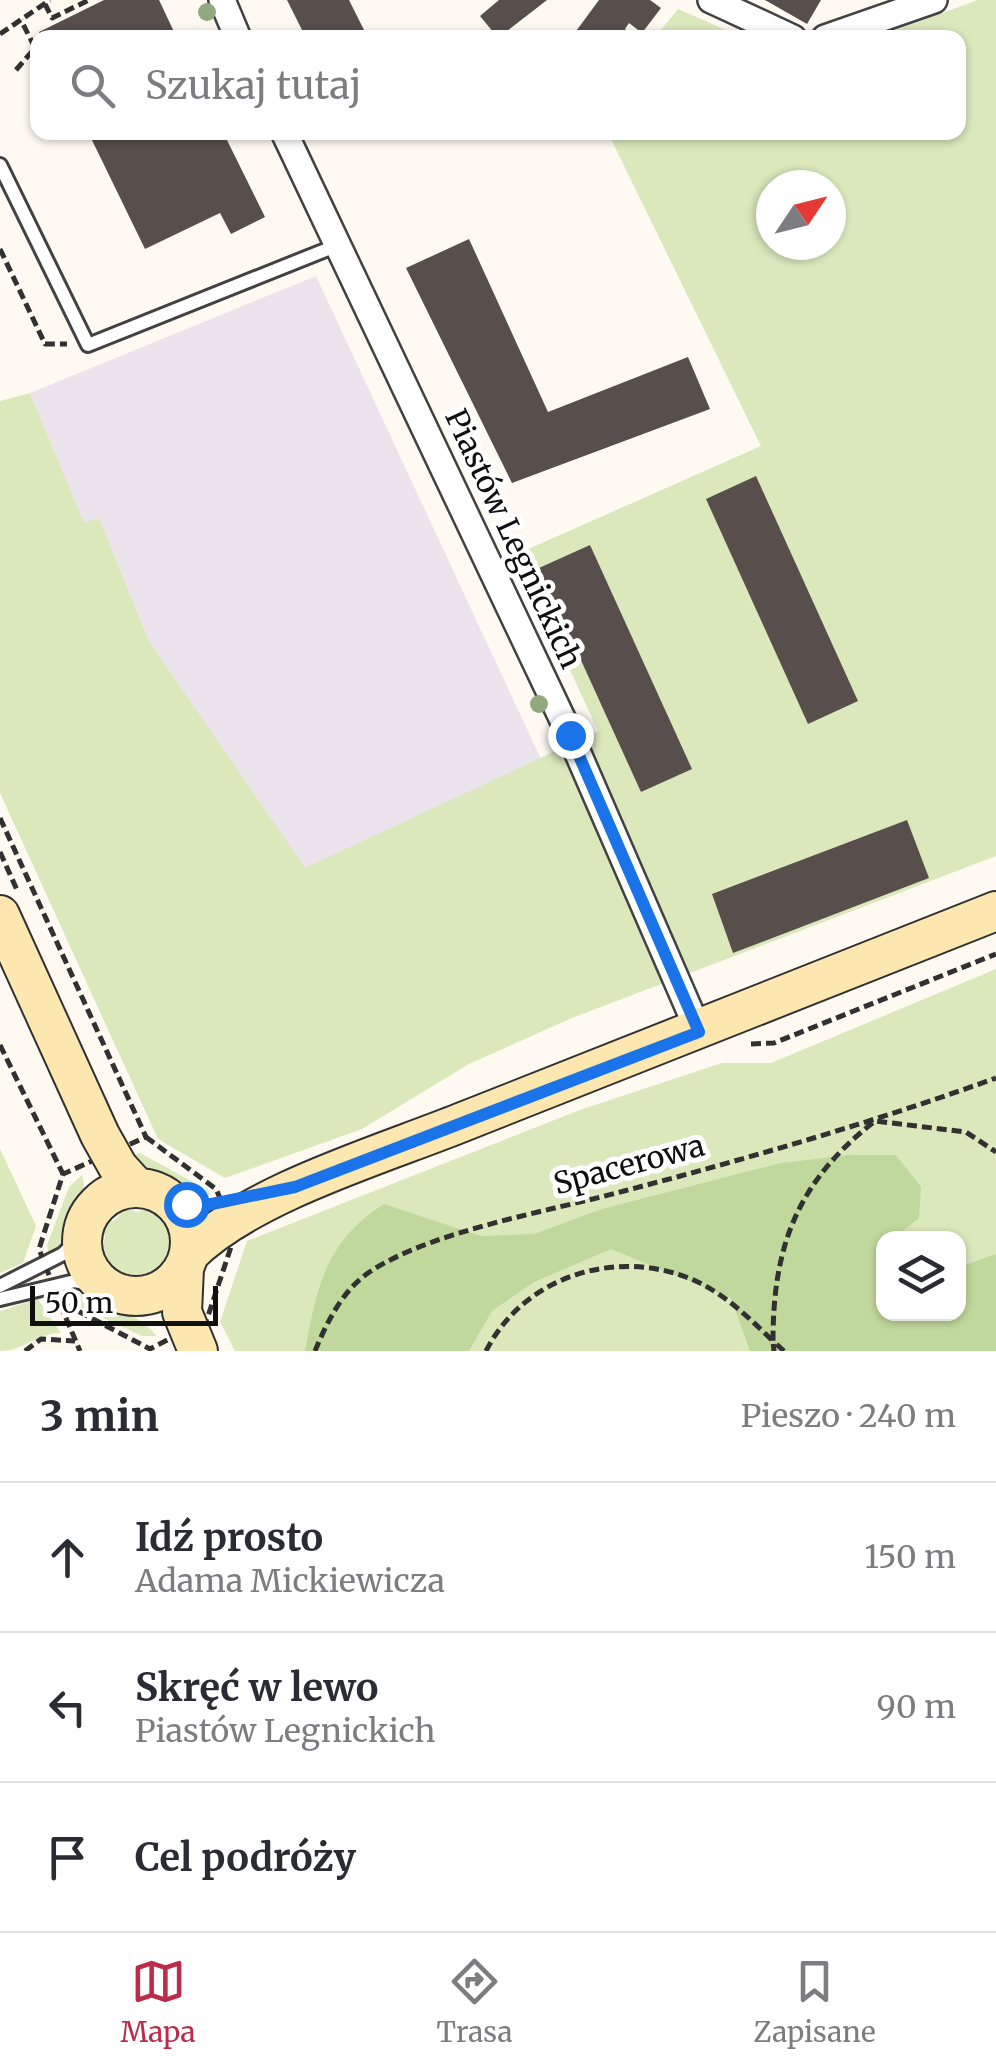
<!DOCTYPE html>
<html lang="pl">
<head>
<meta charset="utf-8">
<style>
  :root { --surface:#fff; --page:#f7f7f7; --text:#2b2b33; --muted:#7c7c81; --line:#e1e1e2; --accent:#bb2c4a }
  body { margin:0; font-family:Merriweather,serif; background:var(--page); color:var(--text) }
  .controls { position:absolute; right:30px; bottom:30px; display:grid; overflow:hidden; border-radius:20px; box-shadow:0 2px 8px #0004 }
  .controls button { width:90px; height:90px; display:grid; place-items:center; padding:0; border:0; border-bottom:2px solid var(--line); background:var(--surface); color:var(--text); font:50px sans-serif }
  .compass { position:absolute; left:756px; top:170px; width:90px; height:90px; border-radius:50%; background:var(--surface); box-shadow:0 2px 8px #0004; rotate:55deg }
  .scale { position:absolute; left:30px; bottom:25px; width:188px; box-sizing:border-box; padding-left:10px; border:5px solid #0f0f0f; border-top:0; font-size:28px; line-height:35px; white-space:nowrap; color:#0f0f0f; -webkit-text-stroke:8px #fff; paint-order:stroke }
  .stop { position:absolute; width:30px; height:30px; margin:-22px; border:8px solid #1a73e8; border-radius:50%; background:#fff }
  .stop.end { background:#1a73e8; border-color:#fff; box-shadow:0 2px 10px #0008 }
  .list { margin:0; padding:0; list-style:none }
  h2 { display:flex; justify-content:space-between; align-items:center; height:130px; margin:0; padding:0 40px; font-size:42px }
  h2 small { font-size:32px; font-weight:400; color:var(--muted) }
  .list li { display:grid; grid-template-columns:65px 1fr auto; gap:30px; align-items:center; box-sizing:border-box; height:150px; padding:0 40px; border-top:2px solid var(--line) }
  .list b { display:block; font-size:38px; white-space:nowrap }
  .list p { margin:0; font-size:32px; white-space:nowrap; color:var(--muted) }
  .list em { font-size:32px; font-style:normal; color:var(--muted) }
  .icon { flex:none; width:55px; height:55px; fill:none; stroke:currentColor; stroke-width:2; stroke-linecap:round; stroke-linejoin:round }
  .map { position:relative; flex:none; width:996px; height:1351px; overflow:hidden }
  .search { position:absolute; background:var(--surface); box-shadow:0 2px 8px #0004; left:30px; right:30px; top:30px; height:110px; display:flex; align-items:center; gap:25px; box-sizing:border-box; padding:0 35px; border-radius:20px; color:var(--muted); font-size:38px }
  .sheet { height:580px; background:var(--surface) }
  nav { display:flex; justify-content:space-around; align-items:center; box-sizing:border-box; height:140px; border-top:2px solid var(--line); background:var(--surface); font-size:28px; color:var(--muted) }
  nav a { display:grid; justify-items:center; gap:5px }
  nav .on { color:var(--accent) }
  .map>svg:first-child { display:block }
  .industrial { fill:#ebe4ed }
  .green { fill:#dae8bc; fill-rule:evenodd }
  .forest { fill:#c1d89c }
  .building { fill:#584e4c }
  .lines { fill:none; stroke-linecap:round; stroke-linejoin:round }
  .lane-casing { stroke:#424242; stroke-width:18 }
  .street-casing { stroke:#424242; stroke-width:30 }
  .secondary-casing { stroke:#313131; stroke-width:42 }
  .path { stroke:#313131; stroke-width:5; stroke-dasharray:10 5; stroke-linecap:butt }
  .lane { stroke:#fff; stroke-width:12 }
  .street { stroke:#fff; stroke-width:25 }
  .secondary { stroke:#fce7b0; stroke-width:38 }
  .tree { fill:#92a87f }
  .route { stroke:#1a73e8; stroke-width:12 }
  .labels { text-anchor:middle; stroke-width:10; stroke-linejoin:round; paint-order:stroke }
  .street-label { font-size:30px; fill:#0f0f0f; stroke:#fff }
</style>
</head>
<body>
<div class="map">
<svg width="996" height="1351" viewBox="0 0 996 1351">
  <rect width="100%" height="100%" fill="#fefaf2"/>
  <polygon class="industrial" points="316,276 541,759 305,869 149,641 99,518 84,524 30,393"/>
  <g class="green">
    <path d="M978 0H996V856L572 1018 469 1064 362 1129 225 1178 158 1139 0 793V401L30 393 84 523 99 518 149 641 305 868 598 731 517 554 761 446 608 133 958 132V38L876 37ZM771 185H831V245H771Z"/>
    <polygon points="678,9 742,37 655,37"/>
    <path d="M996 969V1351H235L220 1322 247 1241 580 1110 722 1063H771ZM884 1238H958V1314H884Z"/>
    <polygon points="0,1149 36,1226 23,1263 0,1273"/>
    <path d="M140 1153 208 1190 211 1195C182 1202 146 1177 124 1159Z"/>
    <path d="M82 1175C90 1203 73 1240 49 1255L47 1245 69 1187Z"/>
    <polygon points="150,1206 163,1224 174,1230 169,1241 171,1265 160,1266 148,1282 137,1276 119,1279 116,1269 101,1257 105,1237 100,1228 118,1218 121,1207 138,1212"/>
    <path d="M64 1294C88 1290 142 1316 156 1336H142L71 1303Z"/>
    <path d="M38 1299 61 1333C36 1333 24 1351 0 1351V1311Z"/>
  </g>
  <path class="forest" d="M849 1155H896L921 1187 919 1218 900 1233V1238H884V1314H958L959 1267 996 1254V1351H750L731 1298 611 1249 534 1282 492 1311 469 1351H305C317 1287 325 1242 384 1204L481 1236 534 1234 602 1209 781 1163Z"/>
  <g class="building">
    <polygon points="104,0 159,0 177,38 42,38 39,32"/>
    <polygon points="287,0 349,0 368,38 306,38"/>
    <polygon points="499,0 547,0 498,38 480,16"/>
    <polygon points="599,0 650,0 661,8 642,33 629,23 625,29 635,38 571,38"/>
    <polygon points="765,0 821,0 807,24"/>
    <polygon points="88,132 223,132 265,217 231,234 220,213 145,249"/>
    <polygon points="469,239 548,412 688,357 710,409 512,483 406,268"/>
    <polygon points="756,476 858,701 808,724 706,499"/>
    <polygon points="590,545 692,769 641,792 539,568"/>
    <polygon points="907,820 929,878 733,953 712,894"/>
  </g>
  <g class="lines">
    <defs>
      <g id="lane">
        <polyline points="0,165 88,345 338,245"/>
        <polyline points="0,1286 63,1254 83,1234"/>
        <polyline points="0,1299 75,1281 104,1287"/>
      </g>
      <g id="street">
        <polyline points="222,0 238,38"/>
        <polyline points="711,0 793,38"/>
        <polyline points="825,38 934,0"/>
        <polyline points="284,132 570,735 699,1032"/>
      </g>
      <g id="secondary">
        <polyline points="0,915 100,1135 118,1167 137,1188"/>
        <circle cx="136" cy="1242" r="54"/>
        <path d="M189 1254C249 1194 380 1155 460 1123 639 1053 818 983 996 911"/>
        <polyline points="184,1268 182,1312 198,1351"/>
      </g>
    </defs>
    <use href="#lane" class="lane-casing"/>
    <use href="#street" class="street-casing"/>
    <use href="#secondary" class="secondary-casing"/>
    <g class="path">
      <polyline points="45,4 52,18 89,0"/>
      <polyline points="0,34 50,0"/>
      <polyline points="16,70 35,48 21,20"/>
      <polyline points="0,249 45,344 67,344"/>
      <polyline points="0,818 146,1137"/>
      <polyline points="0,852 17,890"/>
      <polyline points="751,1044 774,1043 996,954"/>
      <polyline points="0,1045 63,1174"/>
      <polygon points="146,1137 216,1189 231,1223 234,1238 207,1319 150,1349 59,1301 39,1249 63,1174"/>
      <polyline points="60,1304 80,1351"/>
      <polyline points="25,1351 41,1339 75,1341"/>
      <path d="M315 1351C327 1322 343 1289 371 1271 434 1230 551 1211 624 1191 750 1158 874 1122 996 1078"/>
      <path d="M486 1351C523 1278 611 1249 686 1277 721 1290 747 1316 773 1341L774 1351"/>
      <path d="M784 1351 773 1341C773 1245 798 1181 875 1121L966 1132 996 1152"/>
    </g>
    <use href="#lane" class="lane"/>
    <use href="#street" class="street"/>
    <use href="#secondary" class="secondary"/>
  </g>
  <g class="tree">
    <circle cx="207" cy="12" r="9"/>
    <circle cx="539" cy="704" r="9"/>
  </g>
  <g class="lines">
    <polyline class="route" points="186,1204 207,1205 295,1187 699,1032 570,735"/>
  </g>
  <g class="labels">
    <g class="street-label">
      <text transform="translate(513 539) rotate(65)" y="10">Piastów Legnickich</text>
      <text transform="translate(629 1165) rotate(-15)" y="10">Spacerowa</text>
    </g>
  </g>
</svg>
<div class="controls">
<button><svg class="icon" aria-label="layers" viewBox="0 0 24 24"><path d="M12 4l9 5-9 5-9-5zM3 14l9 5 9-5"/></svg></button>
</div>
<svg class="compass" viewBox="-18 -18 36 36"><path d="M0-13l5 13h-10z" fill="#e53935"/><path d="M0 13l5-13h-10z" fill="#7c7c81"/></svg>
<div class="scale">50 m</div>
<div class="stop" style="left:186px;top:1204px"></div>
<div class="stop end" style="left:570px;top:735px"></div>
<div class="search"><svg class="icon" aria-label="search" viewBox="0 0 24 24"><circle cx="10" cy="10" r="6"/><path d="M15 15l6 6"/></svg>Szukaj tutaj</div>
</div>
<section class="sheet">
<h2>3 min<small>Pieszo · 240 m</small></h2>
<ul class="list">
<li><svg class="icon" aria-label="ahead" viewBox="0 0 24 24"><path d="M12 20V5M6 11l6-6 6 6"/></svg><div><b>Idź prosto</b><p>Adama Mickiewicza</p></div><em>150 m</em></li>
<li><svg class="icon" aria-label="left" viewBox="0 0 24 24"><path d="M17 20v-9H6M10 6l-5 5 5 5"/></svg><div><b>Skręć w lewo</b><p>Piastów Legnickich</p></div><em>90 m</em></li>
<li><svg class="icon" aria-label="arrive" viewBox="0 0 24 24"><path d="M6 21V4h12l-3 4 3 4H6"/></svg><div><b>Cel podróży</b></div></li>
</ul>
</section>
<nav>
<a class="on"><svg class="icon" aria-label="map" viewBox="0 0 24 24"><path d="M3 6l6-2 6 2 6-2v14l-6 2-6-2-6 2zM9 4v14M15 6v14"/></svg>Mapa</a>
<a><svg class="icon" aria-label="directions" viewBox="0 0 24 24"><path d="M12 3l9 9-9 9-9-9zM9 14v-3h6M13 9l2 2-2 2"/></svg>Trasa</a>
<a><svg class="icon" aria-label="saved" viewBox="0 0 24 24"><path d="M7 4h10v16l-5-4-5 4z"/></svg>Zapisane</a>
</nav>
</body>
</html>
